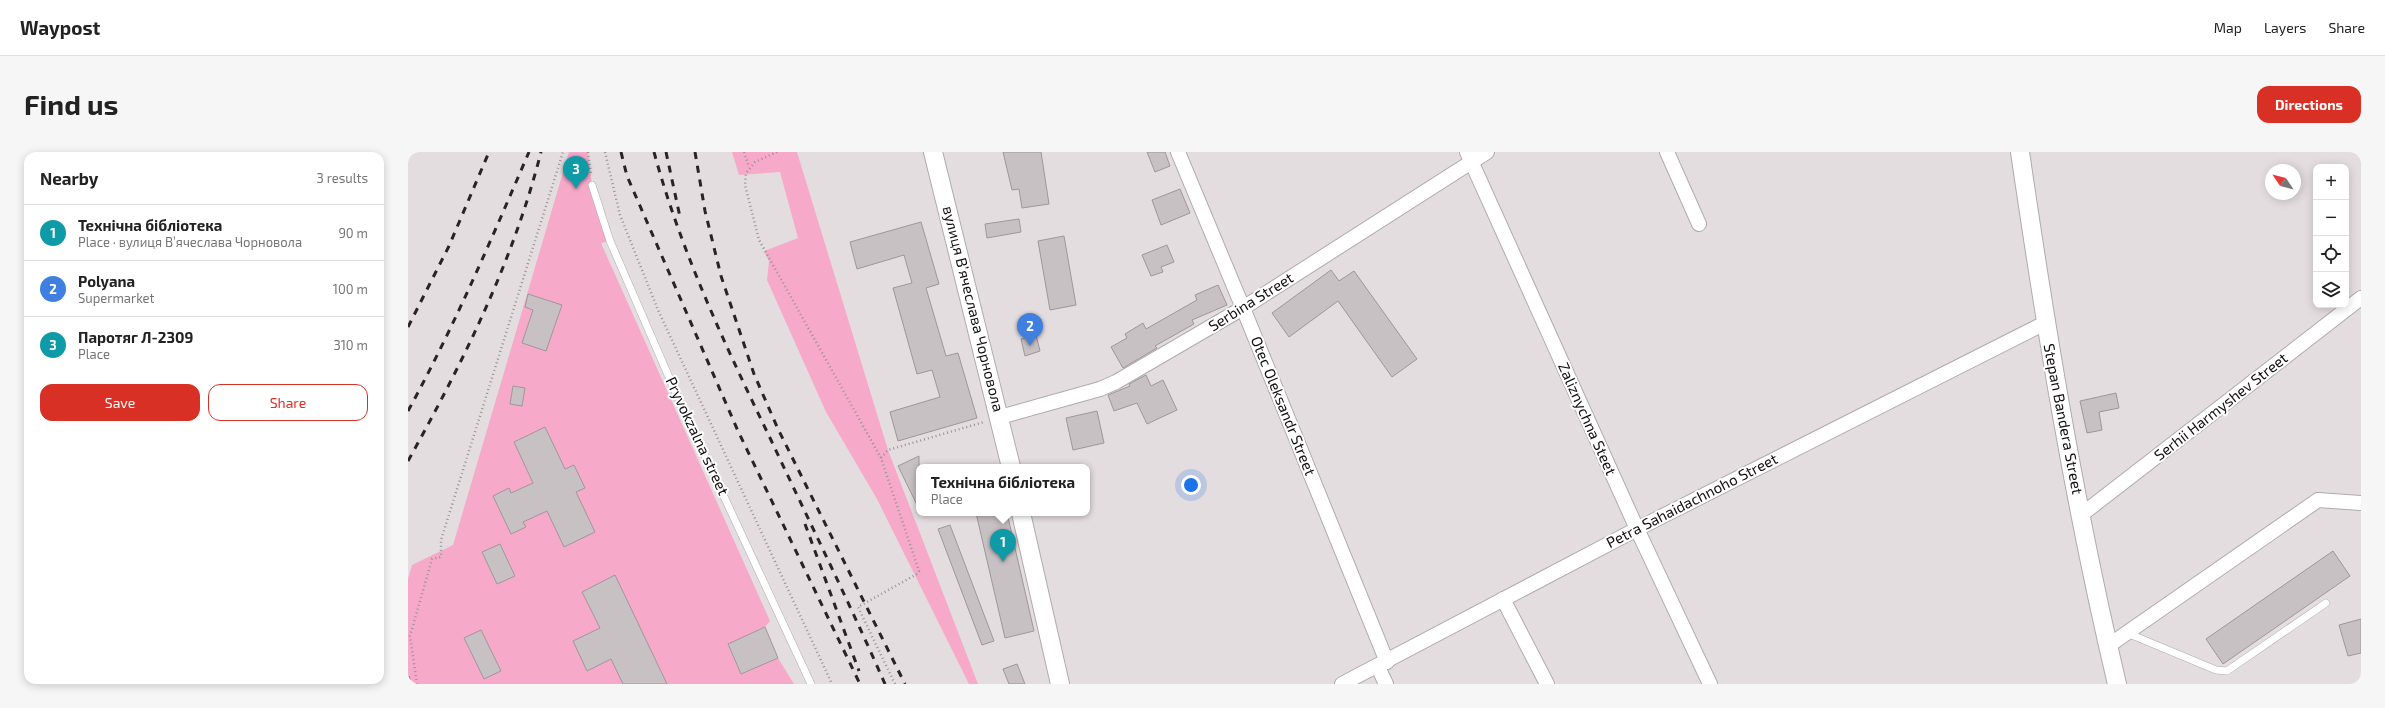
<!DOCTYPE html>
<html lang="en">
<head>
<meta charset="utf-8">
<style>
  :root { --surface:#fff; --page:#f6f6f6; --text:#222; --muted:#767676; --line:#e0e0e0; --accent:#d93025 }
  body { margin:0; font-family:"Exo 2",sans-serif; background:var(--page); color:var(--text) }
  .controls { position:absolute; right:12px; top:12px; display:grid; overflow:hidden; border-radius:8px; box-shadow:0 2px 10px #0003 }
  .controls button { width:36px; height:36px; display:grid; place-items:center; padding:0; border:0; border-bottom:1px solid var(--line); background:var(--surface); color:var(--text); font:20px sans-serif }
  .compass { position:absolute; left:1857px; top:12px; width:36px; height:36px; border-radius:50%; background:var(--surface); box-shadow:0 2px 10px #0003; rotate:305deg }
  .you { position:absolute; left:783px; top:333px; width:14px; height:14px; margin:-10px; border:3px solid #fff; border-radius:50%; background:#1a73e8; box-shadow:0 0 0 6px #1a73e833 }
  .badge { display:grid; place-items:center; width:26px; height:26px; border-radius:50%; background:var(--accent); color:#fff; font-size:13px; font-weight:700 }
  .pin { position:absolute; translate:-50% -33px; filter:drop-shadow(0 1px 2px #0008) }
  .pin::after { content:''; position:absolute; top:21px; width:14px; height:12px; background:inherit; clip-path:polygon(0 0,100% 0,50% 100%) }
  .popup { position:absolute; left:508px; top:312px; width:174px; height:52px; box-sizing:border-box; display:grid; place-content:center; border-radius:8px; background:var(--surface); filter:drop-shadow(0 1px 3px #0005); font-size:13px; white-space:nowrap; color:var(--muted) }
  .popup b { font-size:15px; color:var(--text) }
  .popup::after { content:''; position:absolute; left:50%; top:100%; margin-left:-8px; border:8px solid transparent; border-top-color:var(--surface) }
  .list { margin:0; padding:0; list-style:none }
  h2 { display:flex; justify-content:space-between; align-items:center; height:52px; margin:0; padding:0 16px; font-size:17px }
  h2 small { font-size:13px; font-weight:400; color:var(--muted) }
  .list li { display:grid; grid-template-columns:26px 1fr auto; gap:12px; align-items:center; box-sizing:border-box; height:56px; padding:0 16px; border-top:1px solid var(--line) }
  .list b { display:block; font-size:15px; white-space:nowrap }
  .list p { margin:0; font-size:13px; white-space:nowrap; color:var(--muted) }
  .list em { font-size:13px; font-style:normal; color:var(--muted) }
  .actions { display:flex; gap:8px; padding:12px 16px }
  .actions a { flex:1; padding:9px 0; border:1px solid var(--accent); border-radius:12px; text-align:center; font-size:14px; color:var(--accent) }
  .actions .main { background:var(--accent); color:#fff }
  .icon { flex:none; width:22px; height:22px; fill:none; stroke:currentColor; stroke-width:2; stroke-linecap:round; stroke-linejoin:round }
  .map { position:relative; flex:none; width:1953px; height:532px; overflow:hidden; border-radius:12px }
  header { display:flex; align-items:center; gap:24px; box-sizing:border-box; height:56px; padding:0 20px; background:var(--surface); border-bottom:1px solid var(--line) }
  header strong { font-size:19px }
  nav { display:flex; gap:22px; margin-inline-start:auto; font-size:14px }
  .intro { display:flex; align-items:center; justify-content:space-between; box-sizing:border-box; height:96px; padding:0 24px }
  h1 { margin:0; font-size:28px }
  .button { padding:10px 18px; border-radius:12px; background:var(--accent); color:#fff; font-size:14px; font-weight:700 }
  main { display:flex; gap:24px; padding:0 24px }
  aside { flex:1; background:var(--surface); border-radius:12px; box-shadow:0 2px 10px #0003 }
  .map>svg:first-child { display:block }
  .green { fill:#f7a9c9 }
  .lines { fill:none; stroke-linecap:round; stroke-linejoin:round }
  .stream { stroke:#8a566c; stroke-width:4.5 }
  .building { fill:#c8c1c4; stroke:#9e9799 }
  .service-casing { stroke:#b1aaad; stroke-width:8 }
  .minor-casing { stroke:#b1aaad; stroke-width:16 }
  .tertiary-casing { stroke:#b1aaad; stroke-width:20 }
  .path { stroke:#989394; stroke-width:2.5; stroke-dasharray:1 3; stroke-linecap:butt }
  .service { stroke:#fff; stroke-width:7 }
  .minor { stroke:#fff; stroke-width:14 }
  .tertiary { stroke:#fff; stroke-width:18 }
  .rail { stroke:#272425; stroke-width:3; stroke-dasharray:7 7; stroke-linecap:butt }
  .labels { text-anchor:middle; stroke-width:4; stroke-linejoin:round; paint-order:stroke }
  .street-label { font-size:15px; fill:#120f10; stroke:#fff }
</style>
</head>
<body>
<header>
<strong>Waypost</strong>
<nav><a>Map</a><a>Layers</a><a>Share</a></nav>
</header>
<div class="intro"><h1>Find us</h1><a class="button">Directions</a></div>
<main>
<aside>
<h2>Nearby<small>3 results</small></h2>
<ul class="list">
<li><span class="badge" style="background:#0f9aa8">1</span><div><b>Технічна бібліотека</b><p>Place · вулиця Вʼячеслава Чорновола</p></div><em>90 m</em></li>
<li><span class="badge" style="background:#3f7fe0">2</span><div><b>Polyana</b><p>Supermarket</p></div><em>100 m</em></li>
<li><span class="badge" style="background:#0f9aa8">3</span><div><b>Паротяг Л-2309</b><p>Place</p></div><em>310 m</em></li>
</ul>
<div class="actions"><a class="main">Save</a><a>Share</a></div>
</aside>
<div class="map">
<svg width="1953" height="532" viewBox="0 0 1953 532">
  <rect width="100%" height="100%" fill="#e4dddf"/>
  <g class="green">
    <polygon points="161,0 180,0 184,33 202,89 193,91 362,469 357,475 320,493 333,522 370,506 386,532 0,532 0,427 4,413 45,393"/>
    <polygon points="324,0 389,0 480,298 570,532 561,532 469,347 418,260 359,128 361,109 356,99 390,86 372,20 331,23"/>
  </g>
  <g class="lines">
    <polyline class="stream" points="0,526 1,532"/>
  </g>
  <g class="building">
    <polygon points="595,0 633,0 641,52 614,56 611,37 604,38"/>
    <polygon points="739,0 757,0 762,14 747,20"/>
    <polygon points="772,37 782,61 753,73 744,48"/>
    <polygon points="611,67 613,80 579,86 577,72"/>
    <polygon points="513,70 531,132 518,136 538,204 550,201 569,266 490,289 482,260 532,245 524,218 509,222 485,136 504,131 496,103 449,117 442,90"/>
    <polygon points="656,84 668,153 642,158 630,89"/>
    <polygon points="759,93 766,110 753,115 755,120 743,124 734,103"/>
    <polygon points="923,118 931,129 946,119 1009,207 984,225 930,149 881,185 864,161"/>
    <polygon points="810,133 819,153 784,168 786,172 747,194 749,196 715,216 703,195 719,186 717,182 735,171 738,177 789,148 787,143"/>
    <polygon points="120,142 154,153 138,199 114,191 125,158 117,155"/>
    <polygon points="628,183 632,199 617,204 613,187"/>
    <polygon points="738,223 743,234 755,228 769,258 739,272 729,251 706,259 700,243 722,234 721,232"/>
    <polygon points="105,234 117,236 114,254 102,252"/>
    <polygon points="1708,241 1711,256 1691,260 1694,278 1679,281 1672,249"/>
    <polygon points="689,259 696,291 665,298 658,266"/>
    <polygon points="137,275 157,317 166,313 177,336 168,340 187,380 156,395 139,359 115,370 118,375 103,382 85,344 101,336 103,341 125,331 106,290"/>
    <polygon points="511,304 511,357 490,314"/>
    <polygon points="568,361 599,361 626,479 597,486"/>
    <polygon points="542,373 586,489 574,493 530,377"/>
    <polygon points="92,392 107,424 89,432 74,400"/>
    <polygon points="1925,399 1942,424 1815,512 1798,487"/>
    <polygon points="207,423 259,532 215,532 203,507 179,519 165,489 192,476 174,440"/>
    <polygon points="1953,467 1953,501 1940,504 1931,473"/>
    <polygon points="357,475 370,506 333,522 320,492"/>
    <polygon points="73,478 93,519 76,527 56,486"/>
    <polygon points="609,512 617,532 601,532 595,517"/>
  </g>
  <g class="lines">
    <defs>
      <g id="service">
        <polyline points="184,33 202,89 267,239 403,532"/>
        <polyline points="1719,481 1808,518 1819,519 1918,451"/>
      </g>
      <g id="minor">
        <polyline points="770,0 835,156 979,510"/>
        <polyline points="1059,0 1229,377 1302,532"/>
        <polyline points="1259,0 1291,72"/>
        <polyline points="592,265 692,237 708,230 835,156 1079,0"/>
        <polyline points="1673,363 1953,146"/>
        <polyline points="1095,447 1139,532"/>
        <polyline points="1700,494 1910,348 1953,351"/>
        <polyline points="970,515 978,532"/>
        <polyline points="934,532 1229,377 1637,171"/>
      </g>
      <g id="tertiary">
        <polyline points="525,0 603,315"/>
        <path d="M1612 0C1638 178 1667 356 1709 532"/>
        <polyline points="613,361 652,532"/>
      </g>
    </defs>
    <use href="#service" class="service-casing"/>
    <use href="#minor" class="minor-casing"/>
    <use href="#tertiary" class="tertiary-casing"/>
    <g class="path">
      <polyline points="180,0 183,23"/>
      <polyline points="197,0 212,63 250,158 424,532"/>
      <polyline points="336,0 341,15"/>
      <polyline points="369,0 347,10 338,21 337,33 351,88 473,306"/>
      <polyline points="9,532 2,484 24,407 33,405 33,388 155,0"/>
      <polyline points="487,532 450,455 509,422 511,419 473,306 480,298 576,270"/>
    </g>
    <use href="#service" class="service"/>
    <use href="#minor" class="minor"/>
    <use href="#tertiary" class="tertiary"/>
    <g class="rail">
      <polyline points="213,0 219,24 330,279 452,532"/>
      <path d="M246 0C273 100 318 195 363 288 401 369 441 450 477 532"/>
      <polyline points="258,0 272,65"/>
      <polyline points="287,0 297,59 313,124 346,222 370,277 497,532"/>
      <polyline points="0,175 41,94 81,0"/>
      <path d="M0 259C46 175 83 88 121 0"/>
      <path d="M0 309C55 210 105 110 133 0"/>
      <polyline points="397,372 451,519"/>
    </g>
  </g>
  <g class="labels">
    <g class="street-label">
      <text transform="translate(843 150) rotate(-32)" y="5">Serbina Street</text>
      <text transform="translate(565 157) rotate(76)" y="5">вулиця Вʼячеслава Чорновола</text>
      <text transform="translate(875 254) rotate(68)" y="5">Otec Oleksandr Street</text>
      <text transform="translate(1813 255) rotate(-38)" y="5">Serhii Harmyshev Street</text>
      <text transform="translate(1179 267) rotate(66)" y="5">Zaliznychna Steet</text>
      <text transform="translate(1655 267) rotate(79)" y="5">Stepan Bandera Street</text>
      <text transform="translate(289 284) rotate(65)" y="5">Pryvokzalna street</text>
      <text transform="translate(1284 349) rotate(-27)" y="5">Petra Sahaidachnoho Street</text>
    </g>
  </g>
</svg>
<div class="controls">
<button>+</button>
<button>−</button>
<button><svg class="icon" aria-label="locate" viewBox="0 0 24 24"><circle cx="12" cy="12" r="6"/><path d="M12 2v4M12 18v4M2 12h4M18 12h4"/></svg></button>
<button><svg class="icon" aria-label="layers" viewBox="0 0 24 24"><path d="M12 4l9 5-9 5-9-5zM3 14l9 5 9-5"/></svg></button>
</div>
<svg class="compass" viewBox="-18 -18 36 36"><path d="M0-13l5 13h-10z" fill="#e53935"/><path d="M0 13l5-13h-10z" fill="#767676"/></svg>
<div class="you"></div>
<div class="pin badge" style="left:595px;top:410px;background:#0f9aa8">1</div>
<div class="popup"><b>Технічна бібліотека</b>Place</div>
<div class="pin badge" style="left:622px;top:194px;background:#3f7fe0">2</div>
<div class="pin badge" style="left:168px;top:37px;background:#0f9aa8">3</div>
</div>
</main>
</body>
</html>
